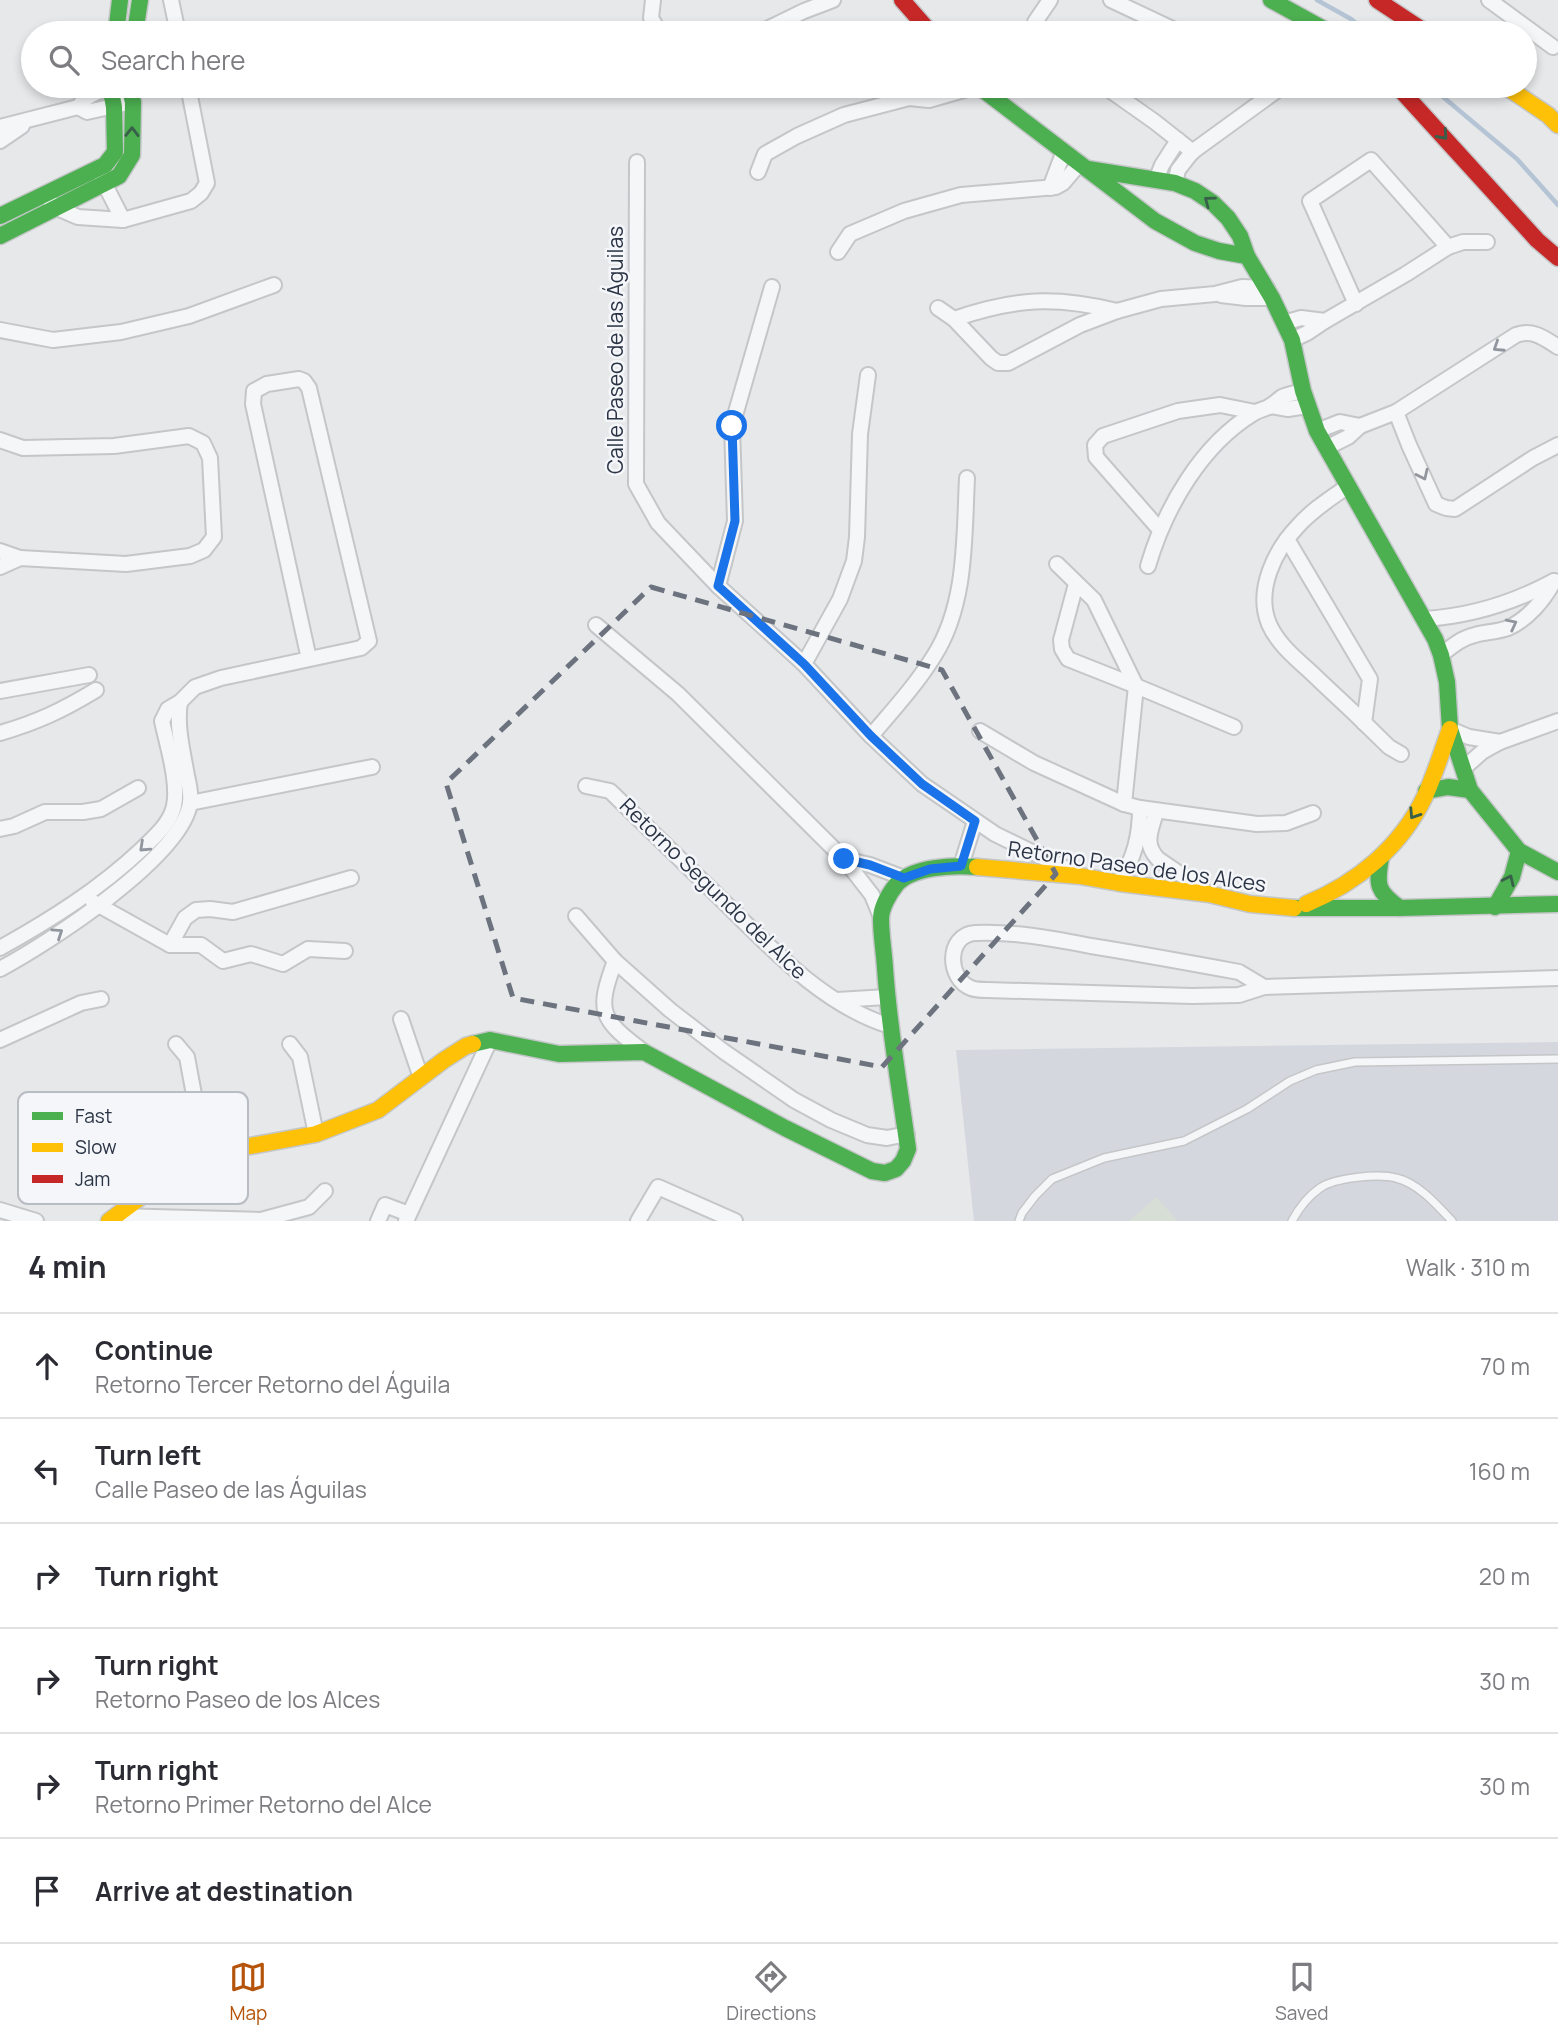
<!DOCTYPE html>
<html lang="en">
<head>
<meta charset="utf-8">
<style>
  :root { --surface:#fff; --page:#f2f2f3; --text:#2b2b33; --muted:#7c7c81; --line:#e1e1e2; --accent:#b45309 }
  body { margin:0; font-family:Manrope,sans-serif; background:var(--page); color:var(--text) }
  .stop { position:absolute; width:21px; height:21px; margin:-16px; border:5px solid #1a73e8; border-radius:50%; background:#fff }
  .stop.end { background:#1a73e8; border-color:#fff; box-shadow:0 2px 7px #0008 }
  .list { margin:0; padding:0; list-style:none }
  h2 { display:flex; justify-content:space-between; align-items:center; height:91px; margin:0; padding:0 28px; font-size:30px }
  h2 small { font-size:23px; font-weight:400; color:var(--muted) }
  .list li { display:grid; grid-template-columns:46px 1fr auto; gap:21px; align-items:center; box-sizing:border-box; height:105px; padding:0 28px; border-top:2px solid var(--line) }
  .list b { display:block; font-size:26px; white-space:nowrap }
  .list p { margin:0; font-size:23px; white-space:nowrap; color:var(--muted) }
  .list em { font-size:23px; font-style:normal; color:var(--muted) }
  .icon { flex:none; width:38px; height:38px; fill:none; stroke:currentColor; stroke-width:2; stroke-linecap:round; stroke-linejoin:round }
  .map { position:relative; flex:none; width:1558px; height:1221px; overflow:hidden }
  .search { position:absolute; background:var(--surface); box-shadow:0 4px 10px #0003; left:21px; right:21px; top:21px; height:77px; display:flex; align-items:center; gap:18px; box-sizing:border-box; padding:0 24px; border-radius:38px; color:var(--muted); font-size:26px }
  .sheet { height:721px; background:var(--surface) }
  nav { display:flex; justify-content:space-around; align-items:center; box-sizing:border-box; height:98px; border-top:2px solid var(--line); background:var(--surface); font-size:19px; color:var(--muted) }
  nav a { display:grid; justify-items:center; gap:4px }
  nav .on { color:var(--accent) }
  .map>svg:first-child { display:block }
  .built { fill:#d4d7dd }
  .green { fill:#d6ded6 }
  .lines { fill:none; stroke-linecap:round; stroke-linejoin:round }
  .stream { stroke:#b4c4d5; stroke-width:4.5 }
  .lane-casing { stroke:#c4c6c8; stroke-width:10 }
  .street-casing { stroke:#c4c6c8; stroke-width:18 }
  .fast-casing { stroke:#c4c6c8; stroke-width:19 }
  .slow-casing { stroke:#c4c6c8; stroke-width:19 }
  .jam-casing { stroke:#c4c6c8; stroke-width:19 }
  .lane { stroke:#f5f6f7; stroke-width:7 }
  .street { stroke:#f5f6f7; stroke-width:14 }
  .fast { stroke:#4caf50; stroke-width:16 }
  .slow { stroke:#ffc107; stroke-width:16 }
  .jam { stroke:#c62828; stroke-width:16 }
  .oneway { stroke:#375f49 }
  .oneway2 { stroke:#90959e }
  .route { stroke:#1a73e8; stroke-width:9 }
  .marked { fill:none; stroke:#6c737f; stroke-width:5; stroke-dasharray:14 9; stroke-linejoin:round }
  .labels { text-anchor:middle; stroke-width:5; stroke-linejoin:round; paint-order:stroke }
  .street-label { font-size:21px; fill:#2b3445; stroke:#f4f6f9 }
  .key { fill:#f4f6f9; stroke:#b8bcc3; stroke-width:2 }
  .key-label { font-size:19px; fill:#2b3445 }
</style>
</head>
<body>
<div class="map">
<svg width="1558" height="1221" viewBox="0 0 1558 1221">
  <rect width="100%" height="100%" fill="#e6e8ea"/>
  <polygon class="built" points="1558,1042 1558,1221 974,1221 956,1050"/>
  <polygon class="green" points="1156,1197 1178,1221 1129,1221"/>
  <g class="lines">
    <g class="stream">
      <polyline points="1317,0 1351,19 1368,33"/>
      <polyline points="1430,86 1517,159 1558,205"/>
    </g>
    <defs>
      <g id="lane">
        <polyline points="1019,1221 1022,1213 1035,1196 1052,1179 1104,1158 1184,1141 1247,1109 1290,1081 1316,1070 1355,1062 1558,1059"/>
        <path d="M1292 1221C1299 1208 1307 1197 1320 1188 1334 1178 1379 1173 1396 1178 1418 1183 1437 1205 1452 1221"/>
      </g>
      <g id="street">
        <polyline points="171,0 178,33"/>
        <polyline points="653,0 651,18 660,33"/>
        <polyline points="1111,0 1181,33"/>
        <polyline points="1489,0 1553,47"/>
        <polyline points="759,33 804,11 833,0"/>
        <polyline points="1036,33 1035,22 1050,0"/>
        <polyline points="1104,86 1155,122 1193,152"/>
        <polyline points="909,98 922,86"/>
        <polyline points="78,107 87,112 123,104"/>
        <path d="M0 127 78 107C86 95 104 88 118 86"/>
        <polyline points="0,141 22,126"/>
        <polyline points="637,162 636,484 658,523 718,586 804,664 871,736 922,784 995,834 1073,872"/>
        <polyline points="758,172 765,154 797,136 844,115 909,98 929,100 978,86"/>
        <polyline points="100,175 123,220"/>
        <polyline points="1156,180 1162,165 1178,140"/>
        <polyline points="1175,183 1178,170 1192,152 1283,86"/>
        <polyline points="1050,188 1064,151"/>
        <polyline points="51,203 57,208 78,217 123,220 191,201 201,193 207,183 188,86"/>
        <polyline points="838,252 850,234 904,211 961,195 1056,187 1063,183 1080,163"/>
        <polyline points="1221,295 1246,298 1272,298"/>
        <polyline points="1356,304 1310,201 1371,160 1448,247"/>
        <polyline points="938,308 954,319 991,358 998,363 1008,363 1080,325 1117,311 1161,299 1215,294 1242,287 1267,288"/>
        <path d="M954 319C1015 298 1055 296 1117 311"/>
        <polyline points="1284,323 1301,318 1325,321"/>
        <polyline points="0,330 53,340 121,332 189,316 274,285"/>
        <polyline points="1292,340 1307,333 1325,321 1406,274 1448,247 1463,242 1487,242"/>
        <polyline points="1270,406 1288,409 1307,406"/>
        <polyline points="1396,412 1409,445 1436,504 1446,508 1455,509 1533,458 1558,445"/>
        <polyline points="1317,431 1340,422 1360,426"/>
        <polyline points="0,440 23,448 114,446 189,436 203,443 210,458 214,537 204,550 190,556 126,564 20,558 0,567"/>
        <path d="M1326 448 1348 437 1360 426 1396 412 1516 335C1533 329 1544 338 1558 347"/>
        <path d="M1348 486C1331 498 1312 510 1298 526 1275 550 1255 590 1269 624 1279 647 1302 663 1319 680 1343 702 1366 724 1389 747L1401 754"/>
        <polyline points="1160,530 1096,457 1095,445 1103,436 1178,411 1220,405 1255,412"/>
        <polyline points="1287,539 1370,679 1364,723"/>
        <polyline points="0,551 20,558"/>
        <polyline points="1057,564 1094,600 1136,686 1124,804"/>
        <path d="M1148 566C1165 508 1201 445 1254 413 1259 410 1264 409 1269 407 1274 404 1278 400 1282 397 1288 394 1296 393 1303 391"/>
        <polyline points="1076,584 1061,640 1062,649 1068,659 1136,686 1234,727"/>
        <polyline points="718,586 735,521 732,426 772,287"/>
        <path d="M1425 619C1472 616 1513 603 1554 581"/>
        <polyline points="596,625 678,694 844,859 872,895 881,917"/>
        <path d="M1441 655C1451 647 1461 638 1475 635 1485 632 1497 632 1508 628 1528 619 1544 600 1554 581"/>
        <polyline points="804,664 840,599 854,561 857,537 860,434 868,375"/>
        <polyline points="0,691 89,675"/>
        <polyline points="1450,729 1469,737 1500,742"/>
        <polyline points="980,731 1034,763 1124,804 1140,808 1257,824 1286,823 1313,813"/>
        <path d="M0 733C38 722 63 710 96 690"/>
        <path d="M871 736C893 710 916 685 934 656 967 604 964 537 967 478"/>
        <polyline points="1464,768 1482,752 1500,742 1558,721"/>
        <path d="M586 786 610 791C647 827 684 863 721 899 770 947 822 1005 890 1026"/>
        <polyline points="190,803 372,767"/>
        <path d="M1156 812C1151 831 1143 843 1158 859L1205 891"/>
        <polyline points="0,829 14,826 45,812 83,812 101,809 138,788"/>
        <polyline points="844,859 870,865 904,878"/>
        <polyline points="961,866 975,821"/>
        <path d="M1119 883C1134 858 1140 837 1140 808"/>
        <polyline points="93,902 170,945 201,945 223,961 251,954 283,964 308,949 345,951"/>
        <polyline points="576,916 615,961 670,1010 723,1051 794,1100 831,1120 867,1135 887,1138 907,1134"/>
        <polyline points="170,945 185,918 196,910 210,909 233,912 351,878"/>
        <path d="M0 948C52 919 98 890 142 849 155 836 170 824 174 806 179 782 167 745 162 721L168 709 180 702 195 687 221 678 361 648 369 641 309 388 304 381 299 379 267 384 254 391 253 404 309 659"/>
        <path d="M615 961C596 1012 600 1019 644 1052"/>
        <path d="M0 969C47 944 182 857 190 803 191 794 189 784 187 776 183 752 176 726 180 702"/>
        <path d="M1264 987 1239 972C1190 963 1141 954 1091 946 1054 939 1014 931 975 933 946 935 947 979 971 988 976 990 982 990 987 990L1192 996 1239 995 1264 987 1558 978"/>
        <polyline points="837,1000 887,997"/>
        <polyline points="401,1019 421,1078"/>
        <polyline points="0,1040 81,1003 101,999"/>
        <polyline points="176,1044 187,1057 205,1154"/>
        <polyline points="290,1044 300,1057 316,1134"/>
        <polyline points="33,1114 59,1105 195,1156"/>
        <polyline points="0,1210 36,1221"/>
        <polyline points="117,1216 261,1220 309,1207 325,1191"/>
        <polyline points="378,1221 385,1205 409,1214"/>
        <polyline points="406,1221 490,1040"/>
        <polyline points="638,1221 658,1187 735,1221"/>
      </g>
      <g id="fast">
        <polyline points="1271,0 1331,33"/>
        <polyline points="116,33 120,0"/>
        <polyline points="135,33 140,0"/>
        <polyline points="978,86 1155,221 1195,243 1219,251 1247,256"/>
        <polyline points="1088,169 1175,183 1195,191 1213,203 1228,218 1240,236 1247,256 1272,298 1292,340 1303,391 1317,431 1435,639 1441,655 1447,682 1450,729 1470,790 1519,851 1558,872"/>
        <polyline points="0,216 105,165 115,152 114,107 110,86"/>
        <polyline points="0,236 119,176 132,155 133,102 129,86"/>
        <polyline points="1426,791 1448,787 1470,790"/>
        <path d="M1381 858C1376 885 1377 892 1400 908"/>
        <polyline points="1495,907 1512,877 1519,851"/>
        <polyline points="1294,908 1400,908 1558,904"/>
        <path d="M473 1044 490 1040 559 1054 644 1052 785 1128 872 1171 885 1173 896 1169 903 1161 908 1149C900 1089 889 1028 885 968 884 952 881 935 881 919 881 908 889 894 896 885 912 866 955 865 977 867"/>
      </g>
      <g id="slow">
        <polyline points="1505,86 1548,115 1558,125"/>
        <polyline points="977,867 1080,876 1119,883 1209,894 1250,904 1294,908"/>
        <path d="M1306 904C1357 883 1401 847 1425 796 1435 774 1442 751 1450 729"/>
        <polyline points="109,1221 195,1156 316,1134 378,1110 444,1060 466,1046 473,1044"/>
      </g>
      <g id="jam">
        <polyline points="902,0 931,33"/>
        <polyline points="1377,0 1427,33"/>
        <polyline points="1397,86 1537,240 1558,258"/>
      </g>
    </defs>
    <use href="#lane" class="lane-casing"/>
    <use href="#street" class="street-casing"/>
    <use href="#fast" class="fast-casing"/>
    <use href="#slow" class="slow-casing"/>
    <use href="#jam" class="jam-casing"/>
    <use href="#lane" class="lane"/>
    <use href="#street" class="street"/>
    <use href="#fast" class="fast"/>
    <use href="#slow" class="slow"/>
    <use href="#jam" class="jam"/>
  </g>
  <defs><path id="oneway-chevron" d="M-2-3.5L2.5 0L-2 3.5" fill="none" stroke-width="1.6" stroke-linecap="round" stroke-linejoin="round" transform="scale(1.75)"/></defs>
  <g class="oneway">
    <use href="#oneway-chevron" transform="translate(132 132) rotate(-89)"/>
    <use href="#oneway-chevron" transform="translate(1443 135) rotate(48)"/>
    <use href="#oneway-chevron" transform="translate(1209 201) rotate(-143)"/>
    <use href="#oneway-chevron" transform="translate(1414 814) rotate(123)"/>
    <use href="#oneway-chevron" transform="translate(1509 880) rotate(-65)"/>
  </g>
  <g class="oneway2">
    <use href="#oneway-chevron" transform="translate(1498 347) rotate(147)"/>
    <use href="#oneway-chevron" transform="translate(1423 475) rotate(65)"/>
    <use href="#oneway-chevron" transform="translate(1512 624) rotate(-27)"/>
    <use href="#oneway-chevron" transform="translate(144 847) rotate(137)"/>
    <use href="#oneway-chevron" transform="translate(58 933) rotate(-34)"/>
  </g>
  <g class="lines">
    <polyline class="route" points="732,426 735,521 718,586 804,664 871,736 922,784 975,821 961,866 930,869 904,878 870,865 844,859"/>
  </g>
  <path class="marked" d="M651 587 942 670 1056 874 882 1067 513 998 446 783Z"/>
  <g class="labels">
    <g class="street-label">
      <text transform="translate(616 350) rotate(-90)" y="7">Calle Paseo de las Águilas</text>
      <text transform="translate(1137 867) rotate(8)" y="7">Retorno Paseo de los Alces</text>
      <text transform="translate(713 889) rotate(44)" y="7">Retorno Segundo del Alce</text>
    </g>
  </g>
  <rect x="18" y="1092" width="230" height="112" rx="10" class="key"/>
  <rect x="32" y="1112" width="31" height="8" fill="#4caf50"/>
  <rect x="32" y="1143" width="31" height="9" fill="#ffc107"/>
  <rect x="32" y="1175" width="31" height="8" fill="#c62828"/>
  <g class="key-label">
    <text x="75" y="1123">Fast</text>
    <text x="75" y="1154">Slow</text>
    <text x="75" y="1186">Jam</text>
  </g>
</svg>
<div class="stop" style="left:732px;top:426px"></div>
<div class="stop end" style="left:844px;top:859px"></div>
<div class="search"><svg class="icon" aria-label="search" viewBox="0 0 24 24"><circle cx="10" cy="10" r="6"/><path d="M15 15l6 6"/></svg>Search here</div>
</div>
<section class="sheet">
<h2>4 min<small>Walk · 310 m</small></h2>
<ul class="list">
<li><svg class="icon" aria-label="ahead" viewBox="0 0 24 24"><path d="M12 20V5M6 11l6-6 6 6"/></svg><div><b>Continue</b><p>Retorno Tercer Retorno del Águila</p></div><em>70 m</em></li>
<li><svg class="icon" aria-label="left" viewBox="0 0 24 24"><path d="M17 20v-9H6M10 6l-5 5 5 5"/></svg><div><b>Turn left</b><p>Calle Paseo de las Águilas</p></div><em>160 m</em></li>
<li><svg class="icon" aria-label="right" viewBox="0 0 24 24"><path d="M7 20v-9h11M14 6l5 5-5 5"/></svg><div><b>Turn right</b></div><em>20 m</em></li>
<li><svg class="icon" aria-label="right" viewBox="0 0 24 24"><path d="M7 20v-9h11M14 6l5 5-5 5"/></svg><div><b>Turn right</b><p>Retorno Paseo de los Alces</p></div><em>30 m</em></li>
<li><svg class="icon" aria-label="right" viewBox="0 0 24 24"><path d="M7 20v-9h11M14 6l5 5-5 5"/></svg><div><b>Turn right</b><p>Retorno Primer Retorno del Alce</p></div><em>30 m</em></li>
<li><svg class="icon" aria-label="arrive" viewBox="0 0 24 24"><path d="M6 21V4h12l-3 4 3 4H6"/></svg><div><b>Arrive at destination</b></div></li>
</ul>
</section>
<nav>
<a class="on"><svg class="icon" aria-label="map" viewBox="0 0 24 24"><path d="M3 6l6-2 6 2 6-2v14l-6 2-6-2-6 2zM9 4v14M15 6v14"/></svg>Map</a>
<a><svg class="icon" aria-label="directions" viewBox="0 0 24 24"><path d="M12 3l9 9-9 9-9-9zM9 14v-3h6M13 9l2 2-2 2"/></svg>Directions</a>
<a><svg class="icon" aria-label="saved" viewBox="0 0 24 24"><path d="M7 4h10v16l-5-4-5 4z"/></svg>Saved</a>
</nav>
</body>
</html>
